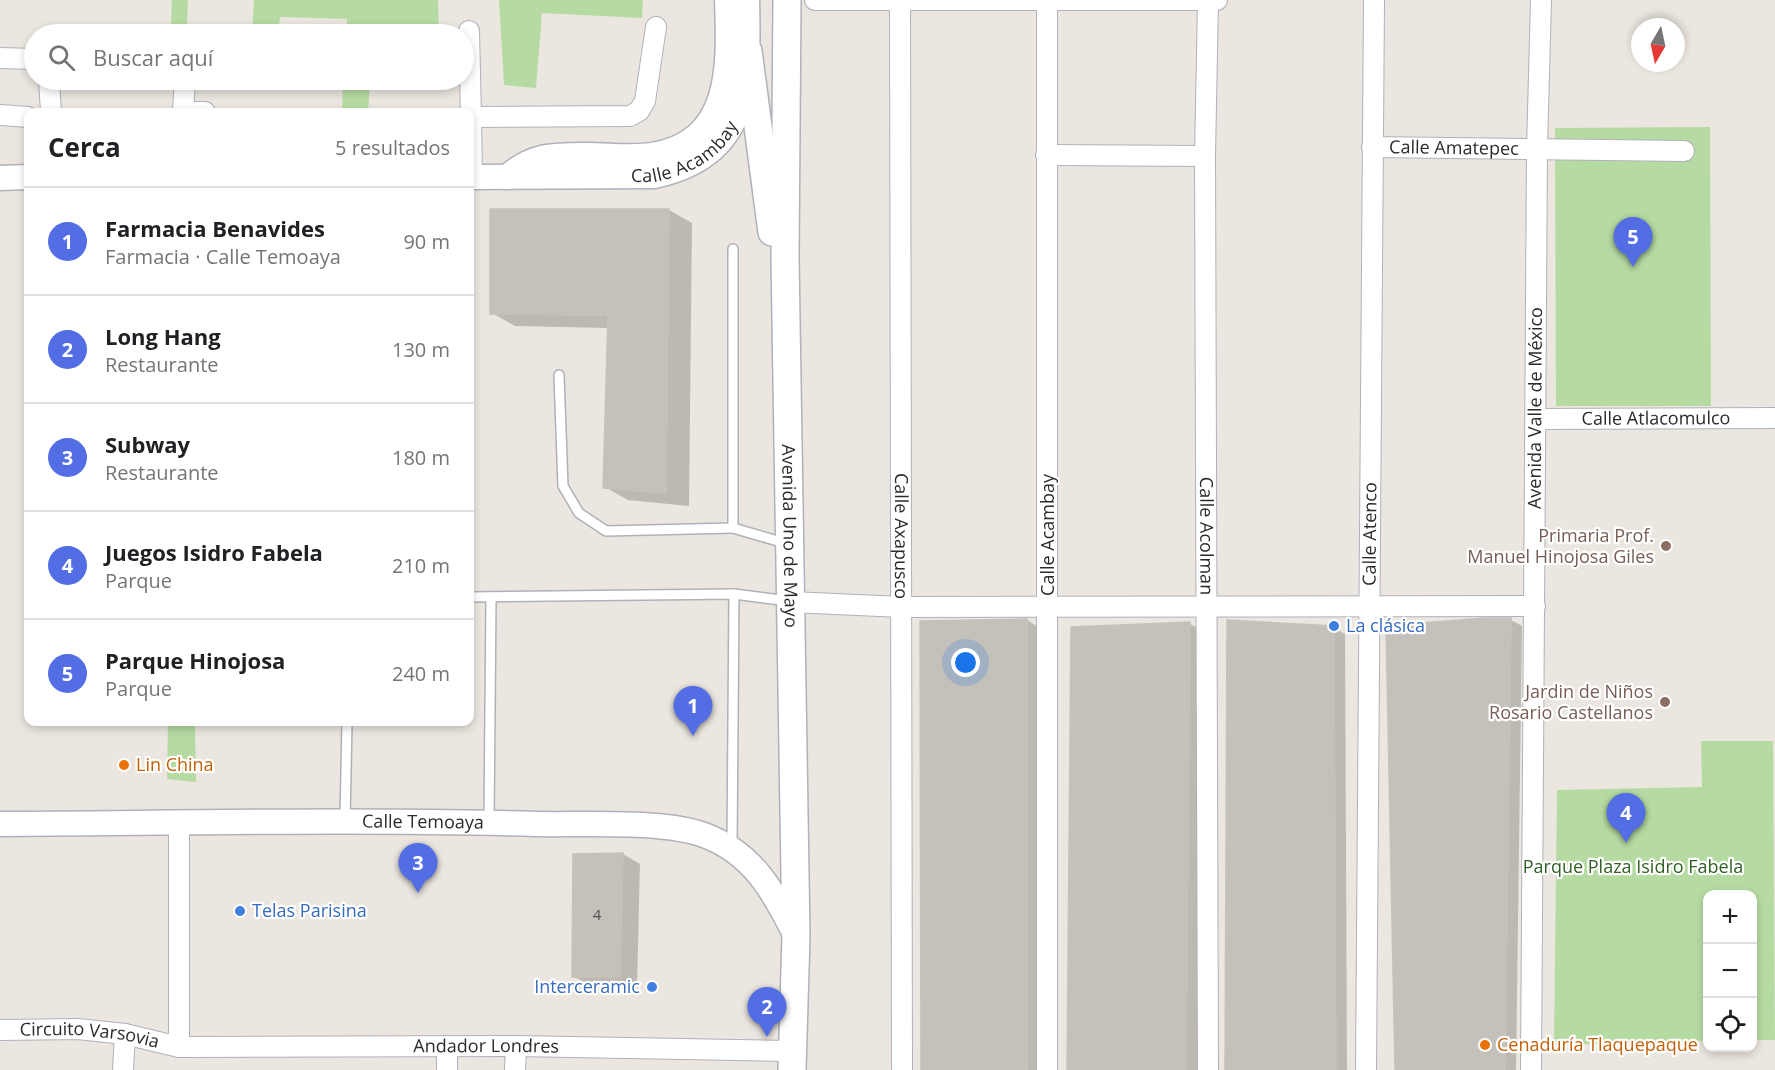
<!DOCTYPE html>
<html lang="es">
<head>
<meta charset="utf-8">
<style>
  :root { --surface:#fff; --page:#f2f2f2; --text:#202124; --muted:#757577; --line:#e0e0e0; --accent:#536ee5 }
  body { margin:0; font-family:"Open Sans",sans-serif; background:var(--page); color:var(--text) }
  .controls { position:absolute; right:18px; bottom:18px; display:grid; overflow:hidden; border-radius:12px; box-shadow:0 3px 9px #0003 }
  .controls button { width:54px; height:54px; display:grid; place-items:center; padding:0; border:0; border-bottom:2px solid var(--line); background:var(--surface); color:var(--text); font:30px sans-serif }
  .compass { position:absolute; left:1631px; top:18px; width:54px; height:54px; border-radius:50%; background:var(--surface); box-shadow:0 3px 9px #0003; rotate:189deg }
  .you { position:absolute; left:966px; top:663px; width:21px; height:21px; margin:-15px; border:4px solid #fff; border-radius:50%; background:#1a73e8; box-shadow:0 0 0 9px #1a73e833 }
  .badge { display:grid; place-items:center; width:39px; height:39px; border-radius:50%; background:var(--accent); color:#fff; font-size:20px; font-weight:700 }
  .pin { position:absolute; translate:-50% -50px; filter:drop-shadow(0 2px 3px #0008) }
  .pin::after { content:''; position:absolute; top:32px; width:21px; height:18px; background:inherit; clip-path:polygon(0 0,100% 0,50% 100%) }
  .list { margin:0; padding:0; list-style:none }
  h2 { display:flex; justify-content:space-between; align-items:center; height:78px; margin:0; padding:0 24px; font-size:26px }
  h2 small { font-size:20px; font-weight:400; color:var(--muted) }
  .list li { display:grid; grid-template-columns:39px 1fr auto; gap:18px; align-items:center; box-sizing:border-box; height:108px; padding:0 24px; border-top:2px solid var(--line) }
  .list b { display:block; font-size:22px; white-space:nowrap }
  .list p { margin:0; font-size:20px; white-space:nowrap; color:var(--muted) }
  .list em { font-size:20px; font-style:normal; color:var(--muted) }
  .icon { flex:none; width:33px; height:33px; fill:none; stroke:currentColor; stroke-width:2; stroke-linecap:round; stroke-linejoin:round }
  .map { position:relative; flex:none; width:1775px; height:1070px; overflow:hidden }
  .search { position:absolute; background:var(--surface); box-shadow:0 3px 9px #0003; left:24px; top:24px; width:450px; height:66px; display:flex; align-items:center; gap:15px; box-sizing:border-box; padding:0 21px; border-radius:33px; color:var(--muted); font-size:22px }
  .panel { position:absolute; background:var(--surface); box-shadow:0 3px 9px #0003; left:24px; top:108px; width:450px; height:618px; border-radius:12px }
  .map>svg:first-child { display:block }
  .green { fill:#b6dba2 }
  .shadow { fill:#0003 }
  .building { fill:#c4c0ba; stroke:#c7c2b9; stroke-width:1.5 }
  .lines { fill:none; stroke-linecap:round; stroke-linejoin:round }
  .service-casing { stroke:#b0b1ba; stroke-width:12 }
  .minor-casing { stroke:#b0b1ba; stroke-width:22 }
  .tertiary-casing { stroke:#b0b1ba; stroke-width:27 }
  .secondary-casing { stroke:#b0b1ba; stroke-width:30 }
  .service { stroke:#fff; stroke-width:9 }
  .minor { stroke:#fff; stroke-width:20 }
  .tertiary { stroke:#fff; stroke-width:24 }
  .secondary { stroke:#fff; stroke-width:27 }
  .education-dot { fill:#8d6e63; stroke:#fff; stroke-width:2 }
  .shop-dot { fill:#3f7fe0; stroke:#fff; stroke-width:2 }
  .food-dot { fill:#e8710a; stroke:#fff; stroke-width:2 }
  .labels { text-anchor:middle; stroke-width:4.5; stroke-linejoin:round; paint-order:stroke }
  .number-label { font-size:15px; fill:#51504f }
  .street-label { font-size:18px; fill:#2b2b2b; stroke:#fff }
  .education-label { font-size:18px; fill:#785e54; stroke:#fff; text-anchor:end }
  .shop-label { font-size:18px; fill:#366cbe; stroke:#fff; text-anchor:start }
  .food-label { font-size:18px; fill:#c56008; stroke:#fff; text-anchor:start }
  .park-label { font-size:18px; fill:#306023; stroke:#fff }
</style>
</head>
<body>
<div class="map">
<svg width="1775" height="1070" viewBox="0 0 1775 1070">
  <rect width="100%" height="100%" fill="#ebe6df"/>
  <g class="green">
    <polygon points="172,0 188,0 187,26 171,25"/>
    <polygon points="254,0 438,0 439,34 346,34 347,19 280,17 278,34 252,34"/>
    <polygon points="499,0 643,0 642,18 542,13 536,88 504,85"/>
    <polygon points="343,80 370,80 368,112 342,112"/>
    <polygon points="1710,127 1711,406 1556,406 1555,128"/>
    <polygon points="168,722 195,722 196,782 167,779"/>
    <polygon points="1701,741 1773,741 1775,1040 1753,1040 1752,894 1708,894 1707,1041 1554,1045 1557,790 1702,787"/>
  </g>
  <g class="shadow">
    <polygon points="669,210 692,223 689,506 628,500 605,487 609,328 515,326 492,313"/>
    <polygon points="1027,620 1038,627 1038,1070 923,1070"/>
    <polygon points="1511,620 1522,626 1516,1070 1396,1070"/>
    <polygon points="1228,622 1334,628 1345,634 1347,1070 1227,1070"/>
    <polygon points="1190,624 1201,630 1197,1070 1068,1070 1073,628"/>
    <polygon points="623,854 640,864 637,986 591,986 573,976"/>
  </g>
  <g class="building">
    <polygon points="490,209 669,209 666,493 603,488 608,315 490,314"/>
    <polygon points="1484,618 1511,618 1505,1070 1395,1070 1386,626"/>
    <polygon points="1027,619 1027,1070 921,1070 920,621"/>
    <polygon points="1227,620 1334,626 1336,1070 1225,1070"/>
    <polygon points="1190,622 1186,1070 1067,1070 1071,627"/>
    <polygon points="623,853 620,977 572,977 573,854"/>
  </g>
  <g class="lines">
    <defs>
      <g id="service">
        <polyline points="733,249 733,528 788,544"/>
        <polyline points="559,375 563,486 579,513 606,531 733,528"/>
        <polyline points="470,597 734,594 788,601"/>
        <polyline points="345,820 347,722"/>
        <polyline points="489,822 491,597"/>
        <polyline points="732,847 734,594"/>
      </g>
      <g id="minor">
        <polyline points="815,0 1217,0"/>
        <path id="s1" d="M900 0 902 1070"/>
        <polyline points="1047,0 1047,1070"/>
        <path id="s2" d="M1208 0 1205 156 1208 1070"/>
        <polyline points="469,31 471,117"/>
        <polyline points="0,58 34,59"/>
        <polyline points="49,80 51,112"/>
        <polyline points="183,111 185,80"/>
        <polyline points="183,112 205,112"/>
        <polyline points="0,115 28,117"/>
        <path id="s3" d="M1372 147 1684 151"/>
        <polyline points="1046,155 1205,156"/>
        <polyline points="472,177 471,117 630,116 639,111 645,101 656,27"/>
        <path id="s4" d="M1536 419 1775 418"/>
        <polyline points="791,602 902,607 1535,606"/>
        <path id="s5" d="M0 1030 78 1029 125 1034 179 1047 516 1046 792 1051"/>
        <polyline points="179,1047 179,823"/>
        <polyline points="123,1070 125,1034"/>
        <polyline points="447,1070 447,1046"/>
        <polyline points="515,1070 516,1046"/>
        <path id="s6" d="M1366 1070 1374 0"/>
        <path id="s7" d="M1531 1070 1537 148 1541 0"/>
      </g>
      <g id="tertiary">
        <path id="s8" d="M470 177 654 176C751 156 749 82 747 0"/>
        <path d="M507 177C533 154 554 155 588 155 609 155 631 158 652 155 734 142 729 63 727 0"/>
        <polyline points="0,178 28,177"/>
        <path id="s9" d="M0 824C179 823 358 819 537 824 583 825 662 820 704 835 753 853 774 892 796 936"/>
      </g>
      <g id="secondary">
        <path id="s10" d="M787 0 785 258 796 936 792 1070"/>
        <polyline points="748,51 772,232"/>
      </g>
    </defs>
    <use href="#service" class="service-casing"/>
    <use href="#minor" class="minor-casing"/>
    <use href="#tertiary" class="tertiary-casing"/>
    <use href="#secondary" class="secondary-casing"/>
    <use href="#service" class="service"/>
    <use href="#minor" class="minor"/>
    <use href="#tertiary" class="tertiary"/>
    <use href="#secondary" class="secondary"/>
  </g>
  <g class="education-dot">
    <circle cx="1666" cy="546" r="6"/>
    <circle cx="1665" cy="702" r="6"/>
  </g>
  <g class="shop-dot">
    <circle cx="1334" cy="626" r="6"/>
    <circle cx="240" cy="911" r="6"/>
    <circle cx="652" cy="987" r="6"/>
  </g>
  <g class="food-dot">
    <circle cx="124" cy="765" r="6"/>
    <circle cx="1485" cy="1045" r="6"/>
  </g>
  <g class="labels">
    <g class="number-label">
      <text x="597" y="920">4</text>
    </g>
    <g class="street-label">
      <text dy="6" stroke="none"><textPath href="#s8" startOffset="222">Calle Acambay</textPath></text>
      <text dy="6" stroke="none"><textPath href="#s3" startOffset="82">Calle Amatepec</textPath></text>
      <text dy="6" stroke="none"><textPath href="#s7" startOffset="662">Avenida Valle de México</textPath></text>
      <text dy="6" stroke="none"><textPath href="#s4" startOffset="120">Calle Atlacomulco</textPath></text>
      <text dy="6" stroke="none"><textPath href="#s10" startOffset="536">Avenida Uno de Mayo</textPath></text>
      <text dy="6" stroke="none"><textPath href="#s1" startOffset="536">Calle Axapusco</textPath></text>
      <text transform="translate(1048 535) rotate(-90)" y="6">Calle Acambay</text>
      <text dy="6" stroke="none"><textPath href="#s2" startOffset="536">Calle Acolman</textPath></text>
      <text dy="6" stroke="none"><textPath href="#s6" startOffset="536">Calle Atenco</textPath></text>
      <text dy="6" stroke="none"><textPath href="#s9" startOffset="423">Calle Temoaya</textPath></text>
      <text dy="6" stroke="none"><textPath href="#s5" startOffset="90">Circuito Varsovia</textPath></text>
      <text dy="6" stroke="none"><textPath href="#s5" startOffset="488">Andador Londres</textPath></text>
    </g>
    <g class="education-label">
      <text x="1654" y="542">Primaria Prof.<tspan x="1654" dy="21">Manuel Hinojosa Giles</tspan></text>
      <text x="1653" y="698">Jardin de Niños<tspan x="1653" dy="21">Rosario Castellanos</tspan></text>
    </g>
    <g class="shop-label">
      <text x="1346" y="632">La clásica</text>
      <text x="252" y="917">Telas Parisina</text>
      <text x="640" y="993" text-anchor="end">Interceramic</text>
    </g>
    <g class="food-label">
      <text x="136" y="771">Lin China</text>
      <text x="1497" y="1051">Cenaduría Tlaquepaque</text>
    </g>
    <g class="park-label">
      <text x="1633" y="873">Parque Plaza Isidro Fabela</text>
    </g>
  </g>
</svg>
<div class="controls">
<button>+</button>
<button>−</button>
<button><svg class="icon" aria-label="locate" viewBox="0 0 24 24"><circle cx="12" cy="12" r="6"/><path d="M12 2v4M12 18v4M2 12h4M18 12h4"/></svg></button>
</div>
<svg class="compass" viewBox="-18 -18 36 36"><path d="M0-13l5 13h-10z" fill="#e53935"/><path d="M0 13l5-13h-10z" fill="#757577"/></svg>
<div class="you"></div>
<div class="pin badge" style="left:693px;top:736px">1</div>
<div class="pin badge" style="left:767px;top:1037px">2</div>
<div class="pin badge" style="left:418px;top:893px">3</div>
<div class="pin badge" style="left:1626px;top:843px">4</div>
<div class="pin badge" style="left:1633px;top:267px">5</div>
<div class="search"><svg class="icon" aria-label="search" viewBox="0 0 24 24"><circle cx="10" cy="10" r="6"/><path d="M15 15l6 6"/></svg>Buscar aquí</div>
<section class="panel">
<h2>Cerca<small>5 resultados</small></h2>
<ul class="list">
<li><span class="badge">1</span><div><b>Farmacia Benavides</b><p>Farmacia · Calle Temoaya</p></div><em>90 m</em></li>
<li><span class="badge">2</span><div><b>Long Hang</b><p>Restaurante</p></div><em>130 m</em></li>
<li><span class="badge">3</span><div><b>Subway</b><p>Restaurante</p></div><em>180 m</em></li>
<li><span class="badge">4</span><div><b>Juegos Isidro Fabela</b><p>Parque</p></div><em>210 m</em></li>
<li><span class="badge">5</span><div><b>Parque Hinojosa</b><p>Parque</p></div><em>240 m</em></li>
</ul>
</section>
</div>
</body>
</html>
